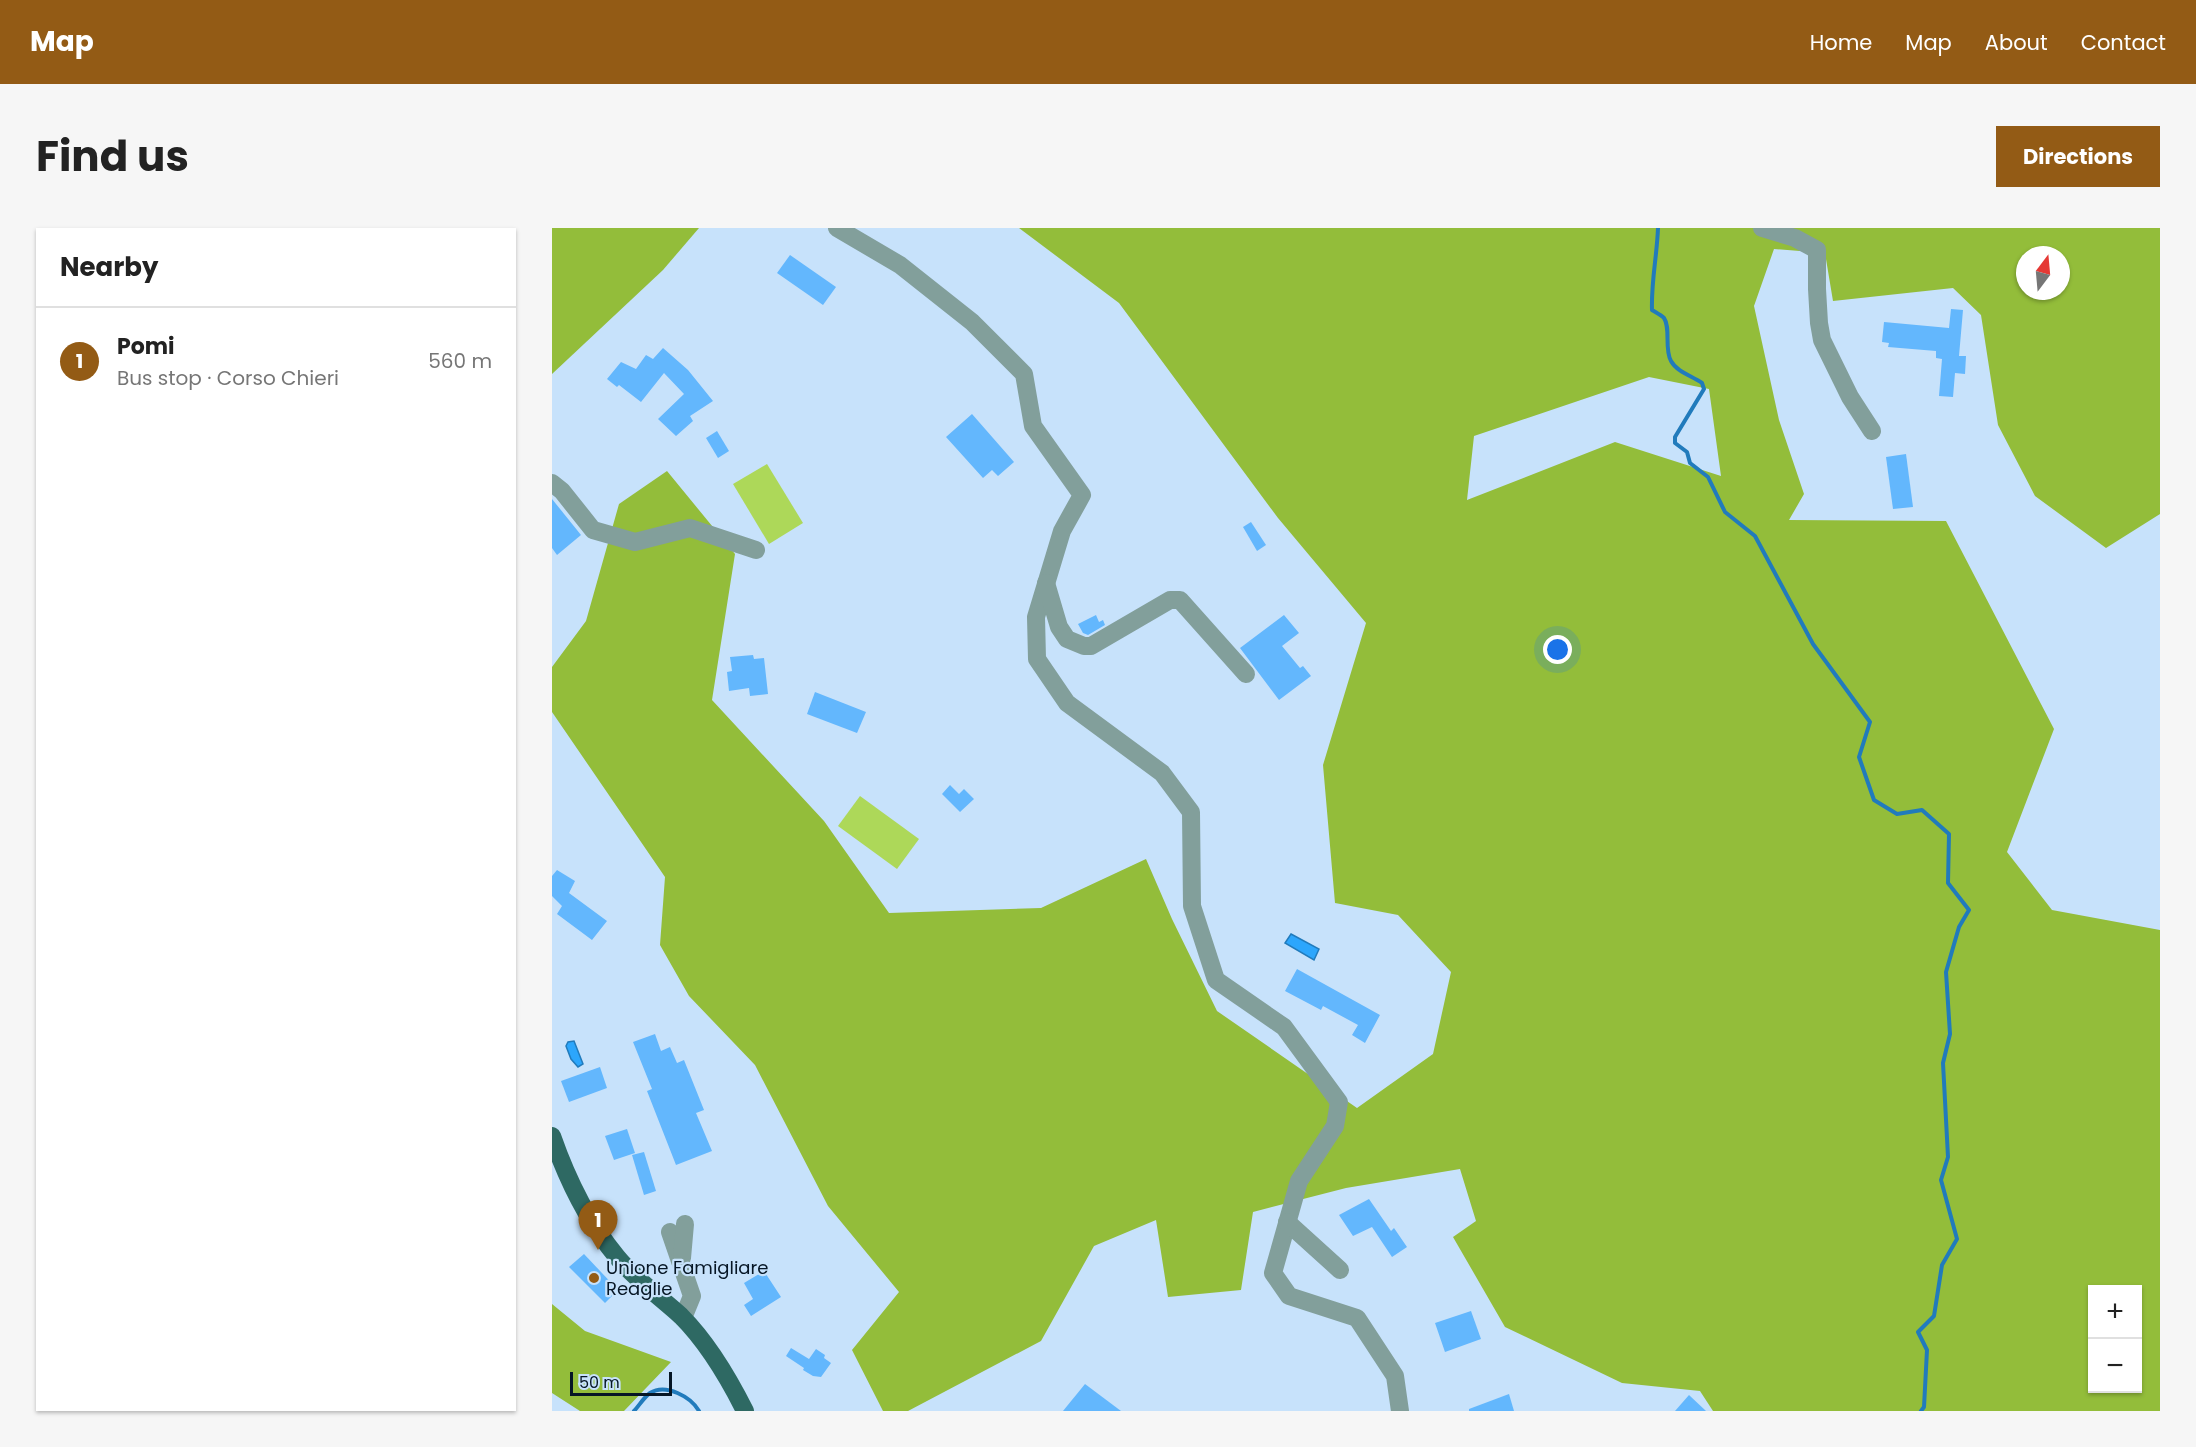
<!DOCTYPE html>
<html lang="en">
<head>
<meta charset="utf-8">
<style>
  :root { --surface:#fff; --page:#f6f6f6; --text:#222; --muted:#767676; --line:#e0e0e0; --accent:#935b15 }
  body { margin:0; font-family:Poppins,sans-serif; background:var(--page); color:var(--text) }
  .controls { position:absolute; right:18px; bottom:18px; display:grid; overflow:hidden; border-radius:0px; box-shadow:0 2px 4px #0004 }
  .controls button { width:54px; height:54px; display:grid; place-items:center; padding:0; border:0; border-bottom:2px solid var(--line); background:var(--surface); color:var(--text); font:30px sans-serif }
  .compass { position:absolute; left:1464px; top:18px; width:54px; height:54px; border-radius:50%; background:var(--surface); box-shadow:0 2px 4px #0004; rotate:16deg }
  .scale { position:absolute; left:18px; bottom:15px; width:102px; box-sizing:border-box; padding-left:6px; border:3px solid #061625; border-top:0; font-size:16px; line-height:21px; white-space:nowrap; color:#061625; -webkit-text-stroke:4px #c7e2fb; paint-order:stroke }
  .you { position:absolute; left:1006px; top:422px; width:21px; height:21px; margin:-15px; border:4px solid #fff; border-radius:50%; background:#1a73e8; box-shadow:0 0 0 9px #1a73e833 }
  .badge { display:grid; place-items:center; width:39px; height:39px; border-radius:50%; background:var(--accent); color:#fff; font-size:20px; font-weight:700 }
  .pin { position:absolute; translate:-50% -50px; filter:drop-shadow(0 2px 3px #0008) }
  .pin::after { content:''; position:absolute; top:32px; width:21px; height:18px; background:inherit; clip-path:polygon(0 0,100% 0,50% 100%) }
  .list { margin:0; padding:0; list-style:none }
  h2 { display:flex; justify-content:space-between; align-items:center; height:78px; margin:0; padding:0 24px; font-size:26px }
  h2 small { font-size:20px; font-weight:400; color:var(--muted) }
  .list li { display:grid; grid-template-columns:39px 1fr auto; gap:18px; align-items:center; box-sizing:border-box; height:108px; padding:0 24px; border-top:2px solid var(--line) }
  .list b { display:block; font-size:22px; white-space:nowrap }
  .list p { margin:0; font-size:20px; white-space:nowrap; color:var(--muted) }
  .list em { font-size:20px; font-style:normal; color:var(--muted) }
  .map { position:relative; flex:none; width:1608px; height:1183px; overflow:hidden; border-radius:0px }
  header { display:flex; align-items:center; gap:36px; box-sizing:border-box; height:84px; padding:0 30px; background:var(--accent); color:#fff }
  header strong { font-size:28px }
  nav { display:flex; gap:33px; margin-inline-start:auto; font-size:21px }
  .intro { display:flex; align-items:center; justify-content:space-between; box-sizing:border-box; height:144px; padding:0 36px }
  h1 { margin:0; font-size:42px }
  .button { padding:15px 27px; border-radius:0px; background:var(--accent); color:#fff; font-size:21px; font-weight:700 }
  main { display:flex; gap:36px; padding:0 36px }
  aside { flex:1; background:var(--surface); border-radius:0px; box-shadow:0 2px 4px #0004 }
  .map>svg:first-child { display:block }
  .green { fill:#add859 }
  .forest { fill:#93bd3a; fill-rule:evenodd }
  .water { fill:#2ca6fc; stroke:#217bbc; stroke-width:1.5 }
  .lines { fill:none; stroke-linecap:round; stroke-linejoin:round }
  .stream { stroke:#217bbc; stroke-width:4 }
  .building { fill:#63b7fd }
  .minor { stroke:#829f9b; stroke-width:18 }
  .major { stroke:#2e6963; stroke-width:18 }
  .poi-dot { fill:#935b15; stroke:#c7e2fb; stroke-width:2 }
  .labels { text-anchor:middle; stroke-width:4.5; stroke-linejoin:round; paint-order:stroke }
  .poi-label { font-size:18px; fill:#061625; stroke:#c7e2fb; text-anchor:start }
</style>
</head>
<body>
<header>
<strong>Map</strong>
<nav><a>Home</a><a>Map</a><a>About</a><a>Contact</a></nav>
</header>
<div class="intro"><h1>Find us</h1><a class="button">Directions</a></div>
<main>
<aside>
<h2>Nearby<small></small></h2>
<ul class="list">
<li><span class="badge">1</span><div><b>Pomi</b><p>Bus stop · Corso Chieri</p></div><em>560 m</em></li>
</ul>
</aside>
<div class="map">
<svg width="1608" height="1183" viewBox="0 0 1608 1183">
  <rect width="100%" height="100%" fill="#c7e2fb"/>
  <g class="green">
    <polygon points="215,236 251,295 217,316 181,256"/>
    <polygon points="308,568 367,611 345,641 286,598"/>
  </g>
  <g class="forest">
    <polygon points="0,0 147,0 111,42 0,146"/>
    <path d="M467 0H1608V286L1554 320 1483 268 1446 197 1429 87 1401 60 1281 73 1273 25 1222 21 1202 78 1227 192 1252 266 1237 292 1394 293 1502 501 1455 624 1500 682 1608 702V1183H1161L1148 1163 1070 1155 953 1099 901 1009 924 993 908 941 794 960 701 984 689 1062 616 1069 604 992 542 1018 489 1113 356 1183H331L300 1122 347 1064 276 978 203 837 137 768 108 717 113 649 0 484V439L34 393 67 276 115 243 183 326 160 472 272 593 337 685 489 680 594 631 620 691 665 783 805 880 881 826 899 744 846 687 783 675 771 537 814 395 726 290 567 75ZM1473 27H1509V63H1473ZM1097 149 1157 161 1169 248 1063 214 915 272 922 208ZM1540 1062H1586V1160H1540Z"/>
    <polygon points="0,1076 33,1103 119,1134 72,1183 28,1183 0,1165"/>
  </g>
  <g class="water">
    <polygon points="739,706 767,721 762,732 733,715"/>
    <polygon points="22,813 31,836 26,839 19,831 14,818 16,814"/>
  </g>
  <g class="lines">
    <g class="stream">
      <path d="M1106 0C1105 28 1099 54 1100 82 1103 84 1109 87 1112 90 1119 100 1112 121 1119 133 1125 144 1140 148 1150 155L1152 161 1123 209V215L1135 224 1138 235 1156 249 1173 284 1203 308 1261 416 1318 494 1307 529 1322 572 1345 586 1370 582 1397 606 1396 655 1417 682 1407 699 1394 744 1398 806 1391 835 1396 929 1389 952 1405 1011 1390 1037 1382 1088 1366 1104 1375 1122 1372 1179 1369 1183"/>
      <path d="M82 1183C87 1178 92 1169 98 1165 114 1155 139 1169 147 1183"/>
    </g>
  </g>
  <g class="building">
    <polygon points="238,27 284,59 271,77 225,45"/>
    <polygon points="1399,81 1411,82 1407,128 1414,128 1413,146 1403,145 1401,169 1387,168 1390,131 1384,130 1384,123 1336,119 1337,115 1330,114 1332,94 1397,100"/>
    <polygon points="111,120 136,142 161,173 138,188 141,193 124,208 106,191 132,166 112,145 89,174 67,157 65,159 55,151 69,134 84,141 94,127 101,131"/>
    <polygon points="420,186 462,234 446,248 440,242 431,250 394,209"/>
    <polygon points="165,203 177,223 166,230 154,210"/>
    <polygon points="1354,226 1361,279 1341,281 1334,229"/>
    <polygon points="0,271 29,307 5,327 0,320"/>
    <polygon points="699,294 714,317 705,323 691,299"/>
    <polygon points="544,387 547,394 551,392 553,397 536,407 531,405 526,396"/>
    <polygon points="732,387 747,405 730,418 748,440 751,438 759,448 727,472 688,420"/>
    <polygon points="201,427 202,431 212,430 216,466 198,468 197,460 177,463 175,444 180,443 178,429"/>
    <polygon points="263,464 314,484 305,505 255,486"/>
    <polygon points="398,557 407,566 412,561 422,571 408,584 390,566"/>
    <polygon points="5,642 23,653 17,665 55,693 40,712 5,686 10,678 0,668 0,648"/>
    <polygon points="745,741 828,787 813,815 800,807 806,797 771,778 769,782 733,763"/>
    <polygon points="103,806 109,823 118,819 125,835 132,832 152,882 144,885 160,923 124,937 95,863 100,861 81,814"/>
    <polygon points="48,839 55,860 17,874 9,853"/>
    <polygon points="75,901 83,925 62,932 53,908"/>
    <polygon points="92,924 104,963 92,967 80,927"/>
    <polygon points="817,971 839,1003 842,1000 855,1019 840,1029 820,999 801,1008 787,987"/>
    <polygon points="32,1026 66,1062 53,1075 17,1039"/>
    <polygon points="212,1043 229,1069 199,1088 192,1077 201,1071 192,1055"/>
    <polygon points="919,1083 929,1111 893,1124 883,1095"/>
    <polygon points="239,1120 257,1131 264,1121 273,1127 272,1130 279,1135 269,1149 261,1148 251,1142 252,1140 234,1128"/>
    <polygon points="533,1156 569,1183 511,1183"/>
    <polygon points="957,1166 962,1183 917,1183 917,1181"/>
    <polygon points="1137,1167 1154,1183 1123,1183"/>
  </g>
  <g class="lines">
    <g class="minor">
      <polyline points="285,0 348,37 420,94 472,146 481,198 530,267 510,303 484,389 485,431 515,475 610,545 639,584 640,678 664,752 732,799 787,874 783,898 747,953 721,1045 737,1068 805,1090 843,1148 848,1183"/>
      <polyline points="1210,0 1243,10 1265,22 1265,61 1267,95 1270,112 1298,169 1320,203"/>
      <polyline points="0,255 10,263 41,302 83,314 138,300 204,322"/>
      <polyline points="494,355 507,399 515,411 532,418 539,418 618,372 628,372 694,446"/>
      <polyline points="735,994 788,1042"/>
      <polyline points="118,1004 140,1068 131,1090"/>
      <polyline points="130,1030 133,996"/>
    </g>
    <path class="major" d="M0 908C15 951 36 994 65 1029 83 1051 108 1069 129 1088 156 1115 176 1149 193 1183"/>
  </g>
  <circle class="poi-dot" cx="42" cy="1050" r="6"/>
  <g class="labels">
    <g class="poi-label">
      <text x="54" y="1046">Unione Famigliare<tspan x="54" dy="21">Reaglie</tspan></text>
    </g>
  </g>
</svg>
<div class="controls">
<button>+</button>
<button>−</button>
</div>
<svg class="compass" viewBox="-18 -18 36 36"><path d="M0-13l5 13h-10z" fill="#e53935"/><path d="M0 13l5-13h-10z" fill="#767676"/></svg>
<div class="scale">50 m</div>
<div class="you"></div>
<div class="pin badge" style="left:46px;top:1022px">1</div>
</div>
</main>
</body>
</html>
